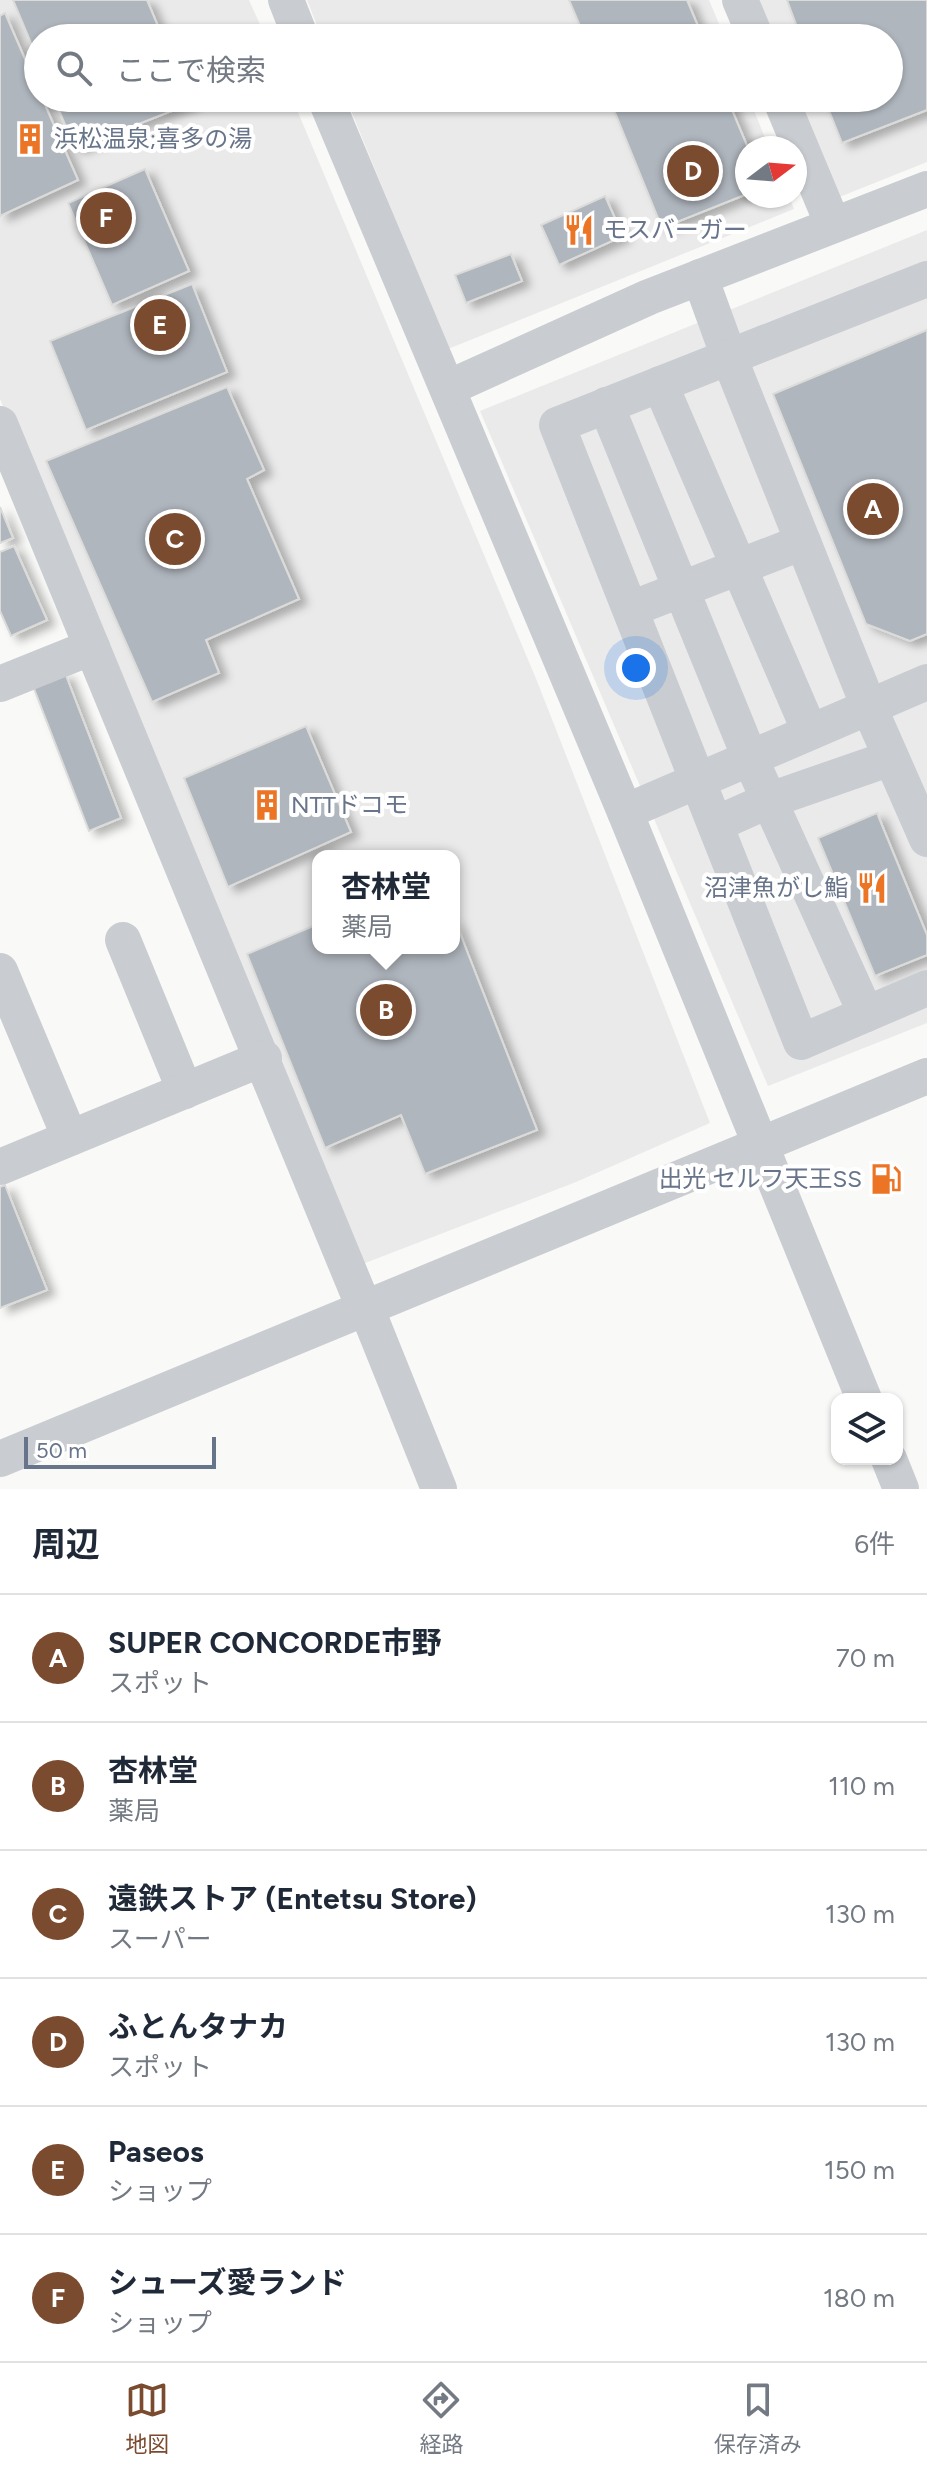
<!DOCTYPE html>
<html lang="ja">
<head>
<meta charset="utf-8">
<style>
  :root { --surface:#fff; --page:#f6f6f7; --text:#1f2937; --muted:#747a83; --line:#e0e1e3; --accent:#7b4b2f }
  body { margin:0; font-family:Figtree,"Noto Sans JP",sans-serif; background:var(--page); color:var(--text) }
  .controls { position:absolute; right:24px; bottom:24px; display:grid; overflow:hidden; border-radius:16px; box-shadow:0 2px 6px #0004 }
  .controls button { width:72px; height:72px; display:grid; place-items:center; padding:0; border:0; border-bottom:2px solid var(--line); background:var(--surface); color:var(--text); font:40px sans-serif }
  .compass { position:absolute; left:735px; top:136px; width:72px; height:72px; border-radius:50%; background:var(--surface); box-shadow:0 2px 6px #0004; rotate:74deg }
  .scale { position:absolute; left:24px; bottom:20px; width:192px; box-sizing:border-box; padding-left:8px; border:4px solid #677489; border-top:0; font-size:22px; line-height:28px; white-space:nowrap; color:#677489; -webkit-text-stroke:6px #fff; paint-order:stroke }
  .you { position:absolute; left:636px; top:668px; width:28px; height:28px; margin:-20px; border:6px solid #fff; border-radius:50%; background:#1a73e8; box-shadow:0 0 0 12px #1a73e833 }
  .badge { display:grid; place-items:center; width:52px; height:52px; border-radius:50%; background:var(--accent); color:#fff; font-size:26px; font-weight:700 }
  .pin { position:absolute; translate:-50% -50%; border:4px solid #fff; box-shadow:0 2px 8px #0006 }
  .popup { position:absolute; left:312px; top:850px; width:148px; height:104px; box-sizing:border-box; display:grid; place-content:center; border-radius:16px; background:var(--surface); filter:drop-shadow(0 2px 6px #0005); font-size:26px; white-space:nowrap; color:var(--muted) }
  .popup b { font-size:30px; color:var(--text) }
  .popup::after { content:''; position:absolute; left:50%; top:100%; margin-left:-16px; border:16px solid transparent; border-top-color:var(--surface) }
  .list { margin:0; padding:0; list-style:none }
  h2 { display:flex; justify-content:space-between; align-items:center; height:104px; margin:0; padding:0 32px; font-size:34px }
  h2 small { font-size:26px; font-weight:400; color:var(--muted) }
  .list li { display:grid; grid-template-columns:52px 1fr auto; gap:24px; align-items:center; box-sizing:border-box; height:128px; padding:0 32px; border-top:2px solid var(--line) }
  .list b { display:block; font-size:30px; white-space:nowrap }
  .list p { margin:0; font-size:26px; white-space:nowrap; color:var(--muted) }
  .list em { font-size:26px; font-style:normal; color:var(--muted) }
  .icon { flex:none; width:44px; height:44px; fill:none; stroke:currentColor; stroke-width:2; stroke-linecap:round; stroke-linejoin:round }
  .map { position:relative; flex:none; width:927px; height:1489px; overflow:hidden }
  .search { position:absolute; background:var(--surface); box-shadow:0 2px 6px #0004; left:24px; right:24px; top:24px; height:88px; display:flex; align-items:center; gap:20px; box-sizing:border-box; padding:0 28px; border-radius:44px; color:var(--muted); font-size:30px }
  .sheet { height:872px; background:var(--surface) }
  nav { display:flex; justify-content:space-around; align-items:center; box-sizing:border-box; height:112px; border-top:2px solid var(--line); background:var(--surface); font-size:22px; color:var(--muted) }
  nav a { display:grid; justify-items:center; gap:4px }
  nav .on { color:var(--accent) }
  .map>svg:first-child { display:block }
  .built { fill:#eaeaea; fill-rule:evenodd }
  .building { fill:#b0b6be; stroke:#dbdbd9; stroke-width:2; filter:url(#shadow) }
  .lines { fill:none; stroke-linecap:round; stroke-linejoin:round }
  .minor { stroke:#c9ccd0; stroke-width:36 }
  .labels { text-anchor:middle; stroke-width:8; stroke-linejoin:round; paint-order:stroke }
  .poi-label { font-size:24px; fill:#677489; stroke:#fff; text-anchor:start }
</style>
</head>
<body>
<div class="map">
<svg width="927" height="1489" viewBox="0 0 927 1489">
  <defs>
    <filter id="shadow"><feDropShadow dx="8" dy="5" stdDeviation="4" flood-color="#0004"/></filter>
  </defs>
  <rect width="100%" height="100%" fill="#f9f9f7"/>
  <g class="built">
    <path d="M0 0H249L266 38H38V98H292L537 681 710 1123 576 1182 360 1265 0 399ZM318 856H454V948H318Z"/>
    <polygon points="307,0 709,0 725,38 322,38"/>
    <polygon points="752,0 927,0 927,162 832,200 791,98 889,98 889,38 768,38"/>
    <polygon points="346,98 749,98 769,148 747,148 747,196 789,196 794,209 448,349"/>
    <polygon points="927,230 927,1023 768,1086 480,411"/>
  </g>
  <g class="building">
    <polygon points="13,0 147,0 163,38 38,38 38,60"/>
    <polygon points="569,0 687,0 703,38 585,38"/>
    <polygon points="787,0 927,0 927,110 842,143 824,98 889,98 889,38 801,38"/>
    <polygon points="5,13 38,89 38,98 42,98 78,180 0,216 0,16"/>
    <polygon points="54,98 190,98 192,103 75,149"/>
    <polygon points="609,98 727,98 748,148 747,194 662,228"/>
    <polygon points="145,169 189,271 112,305 68,203"/>
    <polygon points="605,196 623,236 559,265 541,225"/>
    <polygon points="511,254 522,281 466,303 455,275"/>
    <polygon points="192,284 227,372 86,430 50,341"/>
    <polygon points="927,330 927,634 910,641 866,624 773,394"/>
    <polygon points="227,387 264,470 247,479 299,599 206,640 219,673 152,702 46,461"/>
    <polygon points="0,507 13,538 0,543"/>
    <polygon points="14,546 47,620 11,636 0,611 0,552"/>
    <polygon points="65,673 121,818 89,831 33,686"/>
    <polygon points="306,726 351,832 228,887 184,778"/>
    <polygon points="877,813 927,935 927,955 875,976 818,838"/>
    <polygon points="454,918 537,1130 425,1174 401,1115 325,1148 247,954 318,924 318,948 454,948"/>
    <polygon points="5,1185 47,1290 0,1308 0,1187"/>
  </g>
  <g class="lines">
    <g class="minor">
      <polyline points="286,0 301,38"/>
      <polyline points="740,0 756,38"/>
      <polyline points="325,98 625,812 864,1399"/>
      <polyline points="780,98 833,225"/>
      <polyline points="700,277 729,357 927,279"/>
      <polyline points="660,384 810,732"/>
      <polyline points="448,388 649,297 927,189"/>
      <polyline points="606,405 750,758 866,1014"/>
      <polyline points="0,424 365,1310"/>
      <polyline points="631,609 803,542"/>
      <polyline points="0,684 92,647"/>
      <polyline points="625,812 927,682"/>
      <polyline points="716,824 770,800 891,758"/>
      <polyline points="927,839 869,707 729,357 557,425 801,1042 927,988"/>
      <polyline points="123,940 185,1091"/>
      <polyline points="0,971 70,1138"/>
      <polyline points="0,1167 264,1058"/>
      <polyline points="367,1310 439,1489"/>
      <polyline points="0,1459 927,1076"/>
      <polyline points="889,1459 901,1489"/>
    </g>
  </g>
  <defs>
    <symbol id="building-bare" viewBox="-9 -9 18 18"><path d="M-4-6H4V6H1V3H-1V6H-4ZM-2.5-4.3h1.7v1.8h-1.7ZM.8-4.3h1.7v1.8H.8ZM-2.5-1h1.7V.8h-1.7ZM.8-1h1.7V.8H.8Z" fill="#ec7425" stroke="#fff" stroke-width="2.5" paint-order="stroke"/></symbol>
    <symbol id="restaurant-bare" viewBox="-9 -9 18 18"><path d="M-5-6h1v4h1v-4h1v4h1v-4h1v5L-1.5 .5V6h-2V.5L-5-1ZM5-6V6H3V1.5H1.5Q1.5-4 5-6Z" fill="#ec7425" stroke="#fff" stroke-width="2.5" paint-order="stroke"/></symbol>
    <symbol id="fuel-bare" viewBox="-9 -9 18 18"><path d="M-5.5-6h7V0h2V4h1.3V-2.5L3-4.5l.8-.8L6-3V5H2.5V1h-1V6h-7ZM-4.2-4.7v3.2H.2V-4.7Z" fill="#ec7425" stroke="#fff" stroke-width="2.5" paint-order="stroke"/></symbol>
  </defs>
  <g fill-rule="evenodd">
    <use href="#building-bare" x="8" y="117" width="44" height="44"/>
    <use href="#restaurant-bare" x="557" y="208" width="44" height="44"/>
    <use href="#building-bare" x="245" y="783" width="44" height="44"/>
    <use href="#restaurant-bare" x="850" y="866" width="44" height="44"/>
    <use href="#fuel-bare" x="864" y="1157" width="44" height="44"/>
  </g>
  <g class="labels">
    <g class="poi-label">
      <text x="54" y="147">浜松温泉;喜多の湯</text>
      <text x="603" y="238">モスバーガー</text>
      <text x="291" y="813">NTTドコモ</text>
      <text x="848" y="896" text-anchor="end">沼津魚がし鮨</text>
      <text x="862" y="1187" text-anchor="end">出光 セルフ天王SS</text>
    </g>
  </g>
</svg>
<div class="controls">
<button><svg class="icon" aria-label="layers" viewBox="0 0 24 24"><path d="M12 4l9 5-9 5-9-5zM3 14l9 5 9-5"/></svg></button>
</div>
<svg class="compass" viewBox="-18 -18 36 36"><path d="M0-13l5 13h-10z" fill="#e53935"/><path d="M0 13l5-13h-10z" fill="#747a83"/></svg>
<div class="scale">50 m</div>
<div class="you"></div>
<div class="pin badge" style="left:873px;top:509px">A</div>
<div class="pin badge" style="left:386px;top:1010px">B</div>
<div class="popup"><b>杏林堂</b>薬局</div>
<div class="pin badge" style="left:175px;top:539px">C</div>
<div class="pin badge" style="left:693px;top:171px">D</div>
<div class="pin badge" style="left:160px;top:325px">E</div>
<div class="pin badge" style="left:106px;top:218px">F</div>
<div class="search"><svg class="icon" aria-label="search" viewBox="0 0 24 24"><circle cx="10" cy="10" r="6"/><path d="M15 15l6 6"/></svg>ここで検索</div>
</div>
<section class="sheet">
<h2>周辺<small>6件</small></h2>
<ul class="list">
<li><span class="badge">A</span><div><b>SUPER CONCORDE市野</b><p>スポット</p></div><em>70 m</em></li>
<li><span class="badge">B</span><div><b>杏林堂</b><p>薬局</p></div><em>110 m</em></li>
<li><span class="badge">C</span><div><b>遠鉄ストア (Entetsu Store)</b><p>スーパー</p></div><em>130 m</em></li>
<li><span class="badge">D</span><div><b>ふとんタナカ</b><p>スポット</p></div><em>130 m</em></li>
<li><span class="badge">E</span><div><b>Paseos</b><p>ショップ</p></div><em>150 m</em></li>
<li><span class="badge">F</span><div><b>シューズ愛ランド</b><p>ショップ</p></div><em>180 m</em></li>
</ul>
</section>
<nav>
<a class="on"><svg class="icon" aria-label="map" viewBox="0 0 24 24"><path d="M3 6l6-2 6 2 6-2v14l-6 2-6-2-6 2zM9 4v14M15 6v14"/></svg>地図</a>
<a><svg class="icon" aria-label="directions" viewBox="0 0 24 24"><path d="M12 3l9 9-9 9-9-9zM9 14v-3h6M13 9l2 2-2 2"/></svg>経路</a>
<a><svg class="icon" aria-label="saved" viewBox="0 0 24 24"><path d="M7 4h10v16l-5-4-5 4z"/></svg>保存済み</a>
</nav>
</body>
</html>
